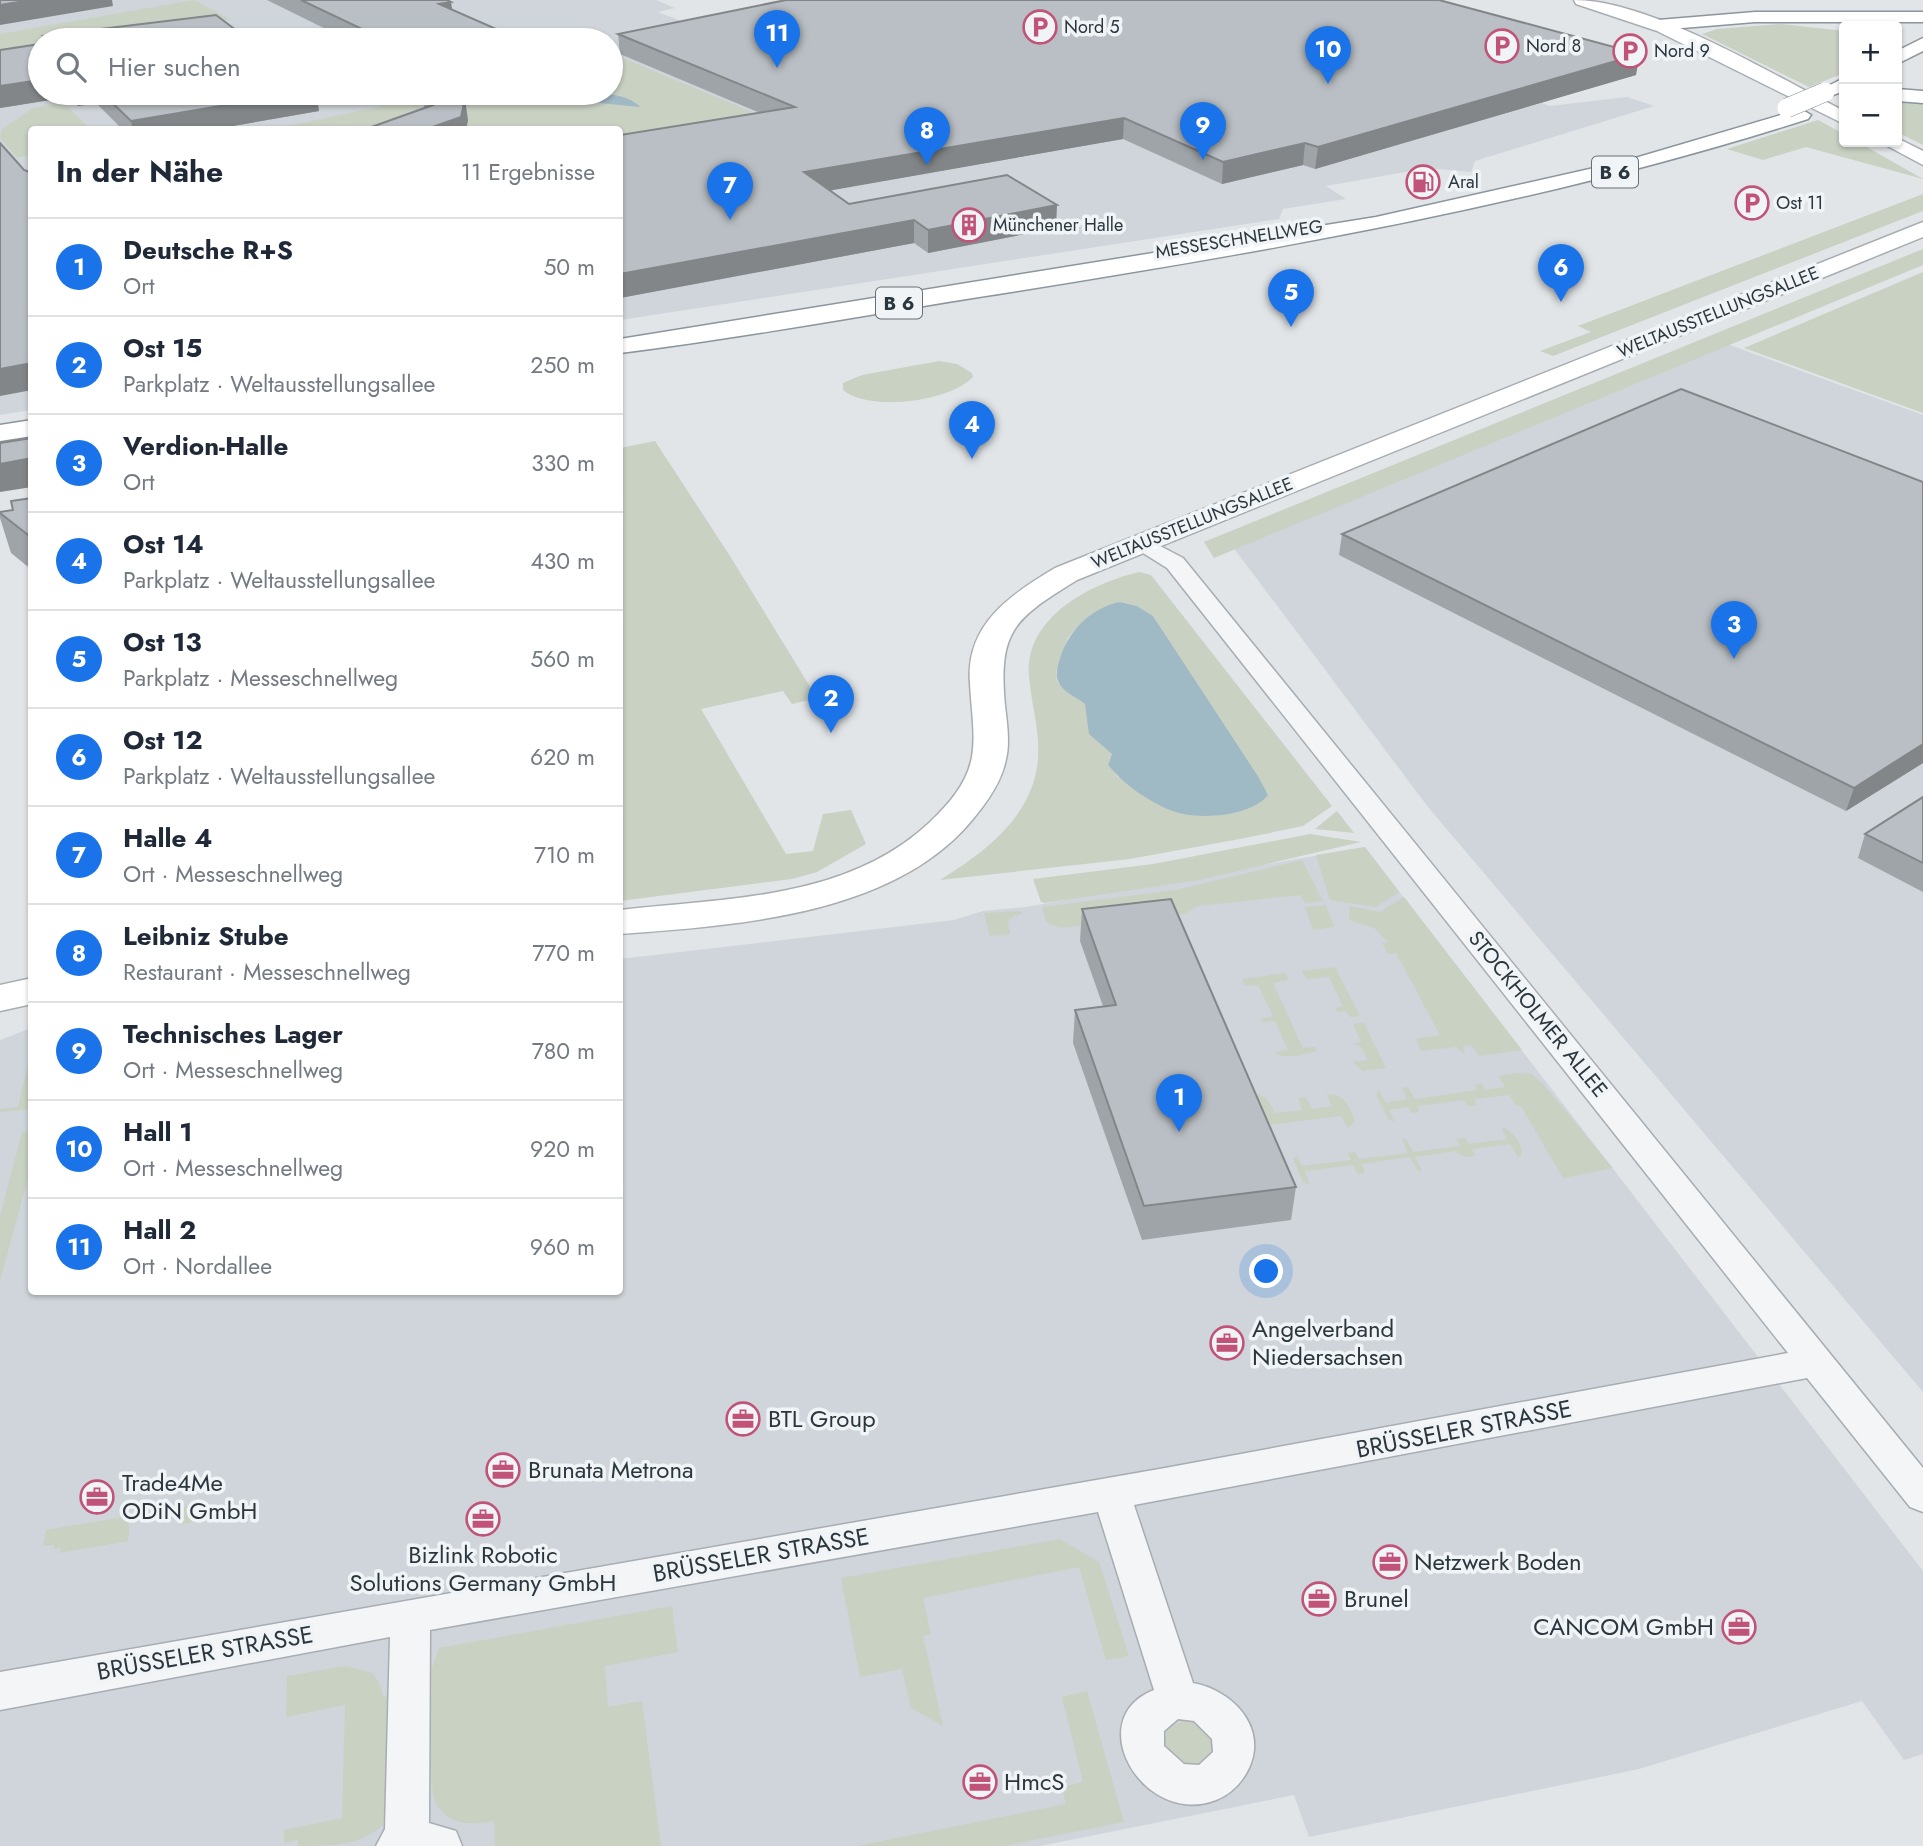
<!DOCTYPE html>
<html lang="de">
<head>
<meta charset="utf-8">
<style>
  :root { --surface:#fff; --page:#f2f2f3; --text:#1f2937; --muted:#747a83; --line:#e0e1e3; --accent:#1a73e8 }
  body { margin:0; font-family:Jost,sans-serif; background:var(--page); color:var(--text) }
  .controls { position:absolute; right:21px; top:21px; display:grid; overflow:hidden; border-radius:7px; box-shadow:0 2px 5px #0004 }
  .controls button { width:63px; height:63px; display:grid; place-items:center; padding:0; border:0; border-bottom:2px solid var(--line); background:var(--surface); color:var(--text); font:35px sans-serif }
  .you { position:absolute; left:1267px; top:1272px; width:24px; height:24px; margin:-18px; border:5px solid #fff; border-radius:50%; background:#1a73e8; box-shadow:0 0 0 10px #1a73e833 }
  .badge { display:grid; place-items:center; width:46px; height:46px; border-radius:50%; background:var(--accent); color:#fff; font-size:23px; font-weight:700 }
  .pin { position:absolute; translate:-50% -58px; filter:drop-shadow(0 2px 4px #0008) }
  .pin::after { content:''; position:absolute; top:37px; width:24px; height:21px; background:inherit; clip-path:polygon(0 0,100% 0,50% 100%) }
  .list { margin:0; padding:0; list-style:none }
  h2 { display:flex; justify-content:space-between; align-items:center; height:91px; margin:0; padding:0 28px; font-size:30px }
  h2 small { font-size:23px; font-weight:400; color:var(--muted) }
  .list li { display:grid; grid-template-columns:46px 1fr auto; gap:21px; align-items:center; box-sizing:border-box; height:98px; padding:0 28px; border-top:2px solid var(--line) }
  .list b { display:block; font-size:26px; white-space:nowrap }
  .list p { margin:0; font-size:23px; white-space:nowrap; color:var(--muted) }
  .list em { font-size:23px; font-style:normal; color:var(--muted) }
  .icon { flex:none; width:38px; height:38px; fill:none; stroke:currentColor; stroke-width:2; stroke-linecap:round; stroke-linejoin:round }
  .map { position:relative; flex:none; width:1923px; height:1846px; overflow:hidden }
  .search { position:absolute; background:var(--surface); box-shadow:0 2px 5px #0004; left:28px; top:28px; width:595px; height:77px; display:flex; align-items:center; gap:18px; box-sizing:border-box; padding:0 24px; border-radius:38px; color:var(--muted); font-size:26px }
  .panel { position:absolute; background:var(--surface); box-shadow:0 2px 5px #0004; left:28px; top:126px; width:595px; height:1169px; border-radius:7px }
  .map>svg:first-child { display:block }
  .built { fill:#cfd5da; fill-rule:evenodd }
  .green { fill:#c9d1c3; fill-rule:evenodd }
  .water { fill:#9fb9c5 }
  .lines { fill:none; stroke-linecap:round; stroke-linejoin:round }
  .minor-casing { stroke:#a7adb2; stroke-width:3 }
  .secondary-casing { stroke:#a7adb2; stroke-width:3 }
  .trunk-casing { stroke:#8a959d; stroke-width:3 }
  .minor { fill:#f3f5f7; fill-rule:evenodd }
  .secondary { fill:#fff; fill-rule:evenodd }
  .trunk { fill:#fff; fill-rule:evenodd }
  .trunk-bridge-casing { stroke:#8a959d; stroke-width:20; stroke-linecap:butt }
  .trunk-bridge { stroke:#fff; stroke-width:19 }
  .wall { fill:#9fa4a9 }
  .shaded-wall { fill:#828689 }
  .building { fill:#b9bfc4; stroke:#828689; stroke-width:2 }
  .labels { text-anchor:middle; stroke-width:7; stroke-linejoin:round; paint-order:stroke }
  .far-poi-label { font-size:18px; fill:#2b363e; stroke:#f0f4f6; text-anchor:start }
  .far-street-label { font-size:18px; fill:#2b363e; stroke:#f0f4f6 }
  .shield { fill:#f0f4f6; stroke:#666f75; stroke-width:2 }
  .shield-label { font-size:19px; font-weight:bold; fill:#2b363e }
  .street-label { font-size:21px; fill:#2b363e; stroke:#f0f4f6 }
  .near-poi-label { font-size:24px; fill:#2b363e; stroke:#f0f4f6; text-anchor:start }
  .near-street-label { font-size:24px; fill:#2b363e; stroke:#f0f4f6 }
</style>
</head>
<body>
<div class="map">
<svg width="1923" height="1846" viewBox="0 0 1923 1846">
  <rect width="100%" height="100%" fill="#e1e5e8"/>
  <g class="built">
    <path d="M0 0H656L675 8 658 12 696 27 896 0 1595 90 1585 89 1542 103 1550 106 1627 97 1654 106 1475 161 1471 172 1428 168 1326 186 1346 199 1283 209 1279 219 620 320V130H32L31 410 0 415ZM40 40H611V93H40Z"/>
    <polygon points="1719,341 1923,415 1923,1392 1428,807 1230,543"/>
    <polygon points="1365,847 1923,1571 1923,1754 1904,1760 1862,1701 1639,1769 1309,1837 1294,1795 1040,1846 0,1846 0,1040 31,1028 32,1292 620,1292 620,959 954,920 983,911 1026,907"/>
  </g>
  <g class="green">
    <polygon points="194,0 230,19 112,40 40,40 40,53 0,60 0,34"/>
    <polygon points="1781,24 1844,31 1844,73 1809,87 1702,34 1717,29"/>
    <polygon points="611,53 771,120 620,146 620,130 269,130 444,93 611,93"/>
    <polygon points="1897,98 1923,100 1923,145 1897,132"/>
    <polygon points="64,103 90,129 32,130 31,156 17,157 0,138 2,129 33,108"/>
    <polygon points="1818,120 1844,134 1844,142 1858,142 1923,179 1806,147 1763,160 1727,149"/>
    <polygon points="1923,194 1923,211 1553,356 1540,351 1591,332 1578,326"/>
    <polygon points="1923,249 1923,265 1214,558 1204,542"/>
    <polygon points="1923,272 1923,413 1744,348"/>
    <path d="M939 361 957 364 972 373 973 377C949 402 869 412 843 390V383L862 375Z"/>
    <polygon points="655,441 730,556 817,698 792,704 783,691 701,709 786,854 813,851 823,814 851,810 866,844 817,872 792,879 620,901 620,448"/>
    <path d="M1139 572 1151 575 1332 806 1303 826 1245 838 1130 859 940 880C980 855 1022 825 1035 777 1044 742 1032 711 1029 677 1024 618 1089 584 1139 572ZM1120 602 1137 606 1153 616 1268 795 1142 792 1117 776 1108 765 1112 754 1096 739 1085 704 1062 687 1057 681 1056 672 1068 638 1075 630 1092 614Z"/>
    <polygon points="1337,811 1354,833 1315,829"/>
    <polygon points="1310,834 1361,842 1199,880 1045,903 1041,902 1033,879 1153,864"/>
    <polygon points="1365,847 1399,892 1376,907 1330,900 1316,855"/>
    <polygon points="1302,860 1323,901 1305,903 1300,895 1198,906 1184,914 1060,928 1046,922 1042,907 1176,890"/>
    <polygon points="1404,897 1522,1050 1479,1056 1471,1045 1463,1046 1465,1055 1456,1047 1421,1051 1416,1039 1440,1035 1396,953 1388,954 1382,943 1388,942 1374,928 1349,920 1350,906 1380,912"/>
    <polygon points="1326,905 1334,927 1313,930 1305,907"/>
    <polygon points="1021,911 1022,914 1013,916 1008,921 1010,934 990,936 984,913"/>
    <polygon points="1335,967 1360,1016 1350,1017 1346,1011 1338,1012 1336,1008 1343,1006 1329,977 1306,979 1302,971"/>
    <path d="M1285 973 1289 980 1273 983 1303 1048 1315 1047 1317 1050 1314 1052C1302 1054 1284 1061 1274 1052L1288 1050 1275 1021 1263 1022 1261 1019 1273 1016 1258 985 1245 986 1242 979Z"/>
    <polygon points="1364,1023 1386,1068 1363,1071 1353,1062 1368,1060 1361,1047 1353,1044 1361,1042 1353,1024"/>
    <polygon points="31,1051 31,1109 0,1112 0,1109 18,1107"/>
    <polygon points="1517,1073 1532,1074 1543,1084 1613,1168 1563,1178 1521,1106 1517,1106 1509,1095 1474,1099 1477,1105 1468,1106 1464,1100 1417,1106 1419,1112 1412,1113 1408,1107 1389,1110 1395,1122 1388,1119 1376,1095 1379,1090 1386,1103 1407,1099 1402,1088 1408,1087 1415,1099 1477,1090 1475,1085 1482,1084 1485,1090 1505,1087 1499,1076"/>
    <path d="M1257 1093 1267 1099 1275 1113 1302 1110 1298 1098 1306 1097 1312 1109 1332 1106 1327 1094C1345 1094 1349 1106 1355 1121L1348 1128 1341 1116 1251 1127 1238 1096Z"/>
    <path d="M1501 1127C1512 1130 1524 1144 1521 1156L1518 1157 1510 1144 1472 1149 1475 1156 1465 1157 1455 1151 1415 1157 1422 1171H1418L1410 1157 1362 1164 1365 1173 1358 1174 1353 1165 1305 1171 1310 1185 1303 1182 1293 1159 1297 1156 1302 1166 1351 1160 1348 1153 1355 1152 1359 1159 1408 1153 1402 1139H1406L1413 1152 1460 1146 1457 1139 1465 1138 1469 1144 1507 1139Z"/>
    <polygon points="31,1131 31,1167 0,1281 0,1216 22,1132"/>
    <polygon points="193,1505 193,1522 179,1525 179,1511 130,1520 128,1541 60,1553 61,1548 54,1549 54,1545 43,1546 46,1530"/>
    <polygon points="1060,1539 1099,1562 1129,1656 1106,1660 1079,1567 923,1598 931,1634 923,1636 943,1726 911,1708 902,1669 860,1677 841,1578"/>
    <path d="M672 1606 678 1652 605 1666 608 1707 642 1701 661 1846H495L494 1821C472 1825 449 1826 436 1804 427 1787 432 1692 432 1668L439 1648Z"/>
    <path d="M345 1666 373 1673 381 1687 383 1697 395 1695 389 1819C364 1846 335 1846 298 1846V1840L284 1843V1830L342 1818 345 1705 286 1717 287 1676Z"/>
    <polygon points="1087,1691 1124,1822 1004,1846 857,1846 1066,1804 1062,1787 1083,1782 1062,1697"/>
    <path d="M1189 1718 1211 1730 1215 1752C1197 1770 1188 1768 1167 1754L1164 1742 1167 1728Z"/>
  </g>
  <g class="water">
    <path d="M498 93C529 92 621 84 640 107Z"/>
    <path d="M1120 602 1137 606 1153 616 1259 778 1268 795C1251 817 1195 821 1170 810 1148 801 1122 783 1108 765L1112 754 1089 734 1085 704C1077 697 1064 693 1059 683 1055 676 1057 669 1059 662 1067 632 1090 608 1120 602Z"/>
  </g>
  <g class="lines">
    <defs>
      <path id="minor" d="M1143 537 1183 558 1923 1468V1512L1910 1507 1807 1378 1134 1505 1193 1683C1232 1690 1268 1727 1249 1768 1242 1783 1231 1794 1216 1800 1144 1828 1080 1719 1154 1690L1098 1512 430 1630 429 1823 456 1831 462 1846H376L385 1829 390 1637 0 1710V1672L1165 1468 1788 1353 1167 568 1135 548 1132 543 1135 538ZM1178 1719 1194 1721 1212 1739 1213 1752 1199 1765 1184 1764 1164 1746V1731Z"/>
      <g id="secondary">
        <path d="M1574 0C1651 0 1773 75 1844 111V124L1657 31 1576 4Z"/>
        <polygon points="1897,138 1923,151 1923,165 1880,142 1897,142"/>
        <path d="M1923 222V237L1077 580C1014 619 998 630 1005 706 1007 722 1010 743 1006 759 1002 781 988 801 973 819 894 916 736 925 620 934V910C726 898 846 900 929 823 948 805 967 784 972 757 976 734 971 707 970 683 965 625 1011 594 1055 568Z"/>
        <polygon points="32,978 32,1004 0,1011 0,985"/>
      </g>
      <g id="trunk">
        <polygon points="1755,12 1923,12 1923,22 1755,22 1658,30 1649,25 1658,20"/>
        <polygon points="1923,38 1923,51 1897,64 1897,51"/>
        <polygon points="1844,78 1844,91 1825,98 1816,92"/>
        <polygon points="1897,89 1923,91 1923,103 1897,101"/>
        <path d="M1801 109 1811 115 1808 119C1547 203 1280 249 1011 292 881 312 750 337 620 353V339L1376 217 1625 161Z"/>
        <polygon points="32,420 32,436 0,441 0,425"/>
      </g>
    </defs>
    <use href="#minor" class="minor-casing"/>
    <use href="#secondary" class="secondary-casing"/>
    <use href="#trunk" class="trunk-casing"/>
    <use href="#minor" class="minor"/>
    <use href="#secondary" class="secondary"/>
    <use href="#trunk" class="trunk"/>
    <defs>
      <polyline id="trunk-bridge" points="1787,108 1825,92"/>
    </defs>
    <use href="#trunk-bridge" class="trunk-bridge-casing"/>
    <use href="#trunk-bridge" class="trunk-bridge"/>
  </g>
  <g class="wall">
    <polygon points="267,0 447,0 452,10 521,40 348,40"/>
    <polygon points="618,34 1636,75 1315,169 1303,165 1222,184 1123,139 830,190 849,204 1056,228 928,253 914,243 620,298 620,135 760,113 620,54"/>
    <polygon points="0,50 40,93 316,93 319,111 210,130 123,130 96,103 78,106 69,97 0,108"/>
    <polygon points="422,94 468,120 466,130 363,130 424,108"/>
    <polygon points="1923,482 1923,763 1846,811 1339,555 1342,534"/>
    <polygon points="32,498 32,570 11,553 0,518 0,512 13,510"/>
    <polygon points="1923,797 1923,892 1858,858 1865,834"/>
    <polygon points="1082,909 1296,1187 1291,1220 1142,1240 1073,1043 1075,1010 1103,1006 1080,941"/>
  </g>
  <g class="shaded-wall">
    <polygon points="31,0 112,0 113,6 0,25 0,5"/>
    <polygon points="451,2 454,21 439,4"/>
    <polygon points="1640,54 1636,75 1315,169 1318,147"/>
    <polygon points="40,80 40,93 68,93 69,97 0,108 0,86"/>
    <polygon points="74,93 93,93 96,103 78,106"/>
    <polygon points="298,93 316,93 319,111 210,130 133,130 131,121"/>
    <polygon points="465,99 468,120 466,130 424,130"/>
    <polygon points="1124,118 1123,139 805,195 804,172"/>
    <polygon points="1305,143 1303,165 1222,184 1223,162"/>
    <polygon points="1057,205 1056,228 928,253 928,230"/>
    <polygon points="914,220 914,243 620,298 620,274"/>
    <polygon points="32,363 32,390 0,396 0,369"/>
    <polygon points="32,458 32,487 0,492 0,464"/>
    <polygon points="1923,744 1923,763 1846,811 1854,788"/>
  </g>
  <g class="building">
    <polygon points="0,0 31,0 0,5"/>
    <polygon points="301,0 447,0 451,2 439,4 521,40 385,40"/>
    <polygon points="786,0 1439,0 1640,54 1318,147 1305,143 1223,162 1124,118 804,172 849,204 1007,175 1057,205 928,230 914,220 620,274 620,135 795,107 618,34"/>
    <polygon points="216,15 249,40 47,40 43,36"/>
    <polygon points="40,44 40,80 0,86 0,50"/>
    <polygon points="102,93 298,93 131,121"/>
    <polygon points="429,93 460,93 465,99 461,117 424,130 363,130 433,105 422,94"/>
    <polygon points="0,143 24,170 32,173 32,363 0,369"/>
    <polygon points="1681,389 1923,482 1923,744 1854,788 1342,534"/>
    <polygon points="32,438 32,458 0,464 0,443"/>
    <polygon points="32,498 32,538 0,513 0,512 13,510 11,501"/>
    <polygon points="1923,797 1923,863 1865,834"/>
    <polygon points="1171,899 1296,1187 1144,1206 1075,1010 1116,1005 1082,909"/>
  </g>
  <defs>
    <symbol id="parking-ring" viewBox="-11 -11 22 22"><circle r="9.5" fill="#f0f4f6" stroke="#c15278" stroke-width="1.5"/><path d="M-3.5-5.5H1a3.5 3.5 0 0 1 0 7H-1V5.5H-3.5ZM-1-3.4V-.6H.8a1.4 1.4 0 0 0 0-2.8Z" fill="#c15278"/></symbol>
    <symbol id="fuel-ring" viewBox="-11 -11 22 22"><circle r="9.5" fill="#f0f4f6" stroke="#c15278" stroke-width="1.5"/><path d="M-5.5-6h7V0h2V4h1.3V-2.5L3-4.5l.8-.8L6-3V5H2.5V1h-1V6h-7ZM-4.2-4.7v3.2H.2V-4.7Z" fill="#c15278"/></symbol>
    <symbol id="building-ring" viewBox="-11 -11 22 22"><circle r="9.5" fill="#f0f4f6" stroke="#c15278" stroke-width="1.5"/><path d="M-4-6H4V6H1V3H-1V6H-4ZM-2.5-4.3h1.7v1.8h-1.7ZM.8-4.3h1.7v1.8H.8ZM-2.5-1h1.7V.8h-1.7ZM.8-1h1.7V.8H.8Z" fill="#c15278"/></symbol>
    <symbol id="office-ring" viewBox="-11 -11 22 22"><circle r="9.5" fill="#f0f4f6" stroke="#c15278" stroke-width="1.5"/><path d="M-6-3h4V-5.5h4V-3h4V5H-6ZM-1-4.5V-3h2v-1.5ZM-6 0V1H6V0Z" fill="#c15278"/></symbol>
  </defs>
  <g fill-rule="evenodd">
    <use href="#parking-ring" x="1021" y="8" width="38" height="38"/>
    <use href="#parking-ring" x="1483" y="27" width="38" height="38"/>
    <use href="#parking-ring" x="1611" y="32" width="38" height="38"/>
    <use href="#fuel-ring" x="1404" y="163" width="38" height="38"/>
    <use href="#parking-ring" x="1733" y="184" width="38" height="38"/>
    <use href="#building-ring" x="950" y="206" width="38" height="38"/>
    <use href="#office-ring" x="1208" y="1324" width="38" height="38"/>
    <use href="#office-ring" x="724" y="1400" width="38" height="38"/>
    <use href="#office-ring" x="484" y="1451" width="38" height="38"/>
    <use href="#office-ring" x="78" y="1478" width="38" height="38"/>
    <use href="#office-ring" x="464" y="1500" width="38" height="38"/>
    <use href="#office-ring" x="1371" y="1543" width="38" height="38"/>
    <use href="#office-ring" x="1300" y="1580" width="38" height="38"/>
    <use href="#office-ring" x="1720" y="1608" width="38" height="38"/>
    <use href="#office-ring" x="961" y="1763" width="38" height="38"/>
  </g>
  <g class="labels">
    <g class="far-poi-label">
      <text x="1064" y="33">Nord 5</text>
      <text x="1526" y="52">Nord 8</text>
      <text x="1654" y="57">Nord 9</text>
      <text x="1448" y="188">Aral</text>
      <text x="1776" y="209">Ost 11</text>
      <text x="993" y="231">Münchener Halle</text>
    </g>
    <g class="far-street-label">
      <text transform="translate(1239 239) rotate(-9)" y="6">MESSESCHNELLWEG</text>
      <text transform="translate(1718 312) rotate(-22)" y="6">WELTAUSSTELLUNGSALLEE</text>
      <text transform="translate(1192 523) rotate(-22)" y="6">WELTAUSSTELLUNGSALLEE</text>
    </g>
    <g class="shield">
      <rect x="1592" y="156.5" width="46" height="31" rx="5"/>
      <rect x="876" y="287.5" width="46" height="31" rx="5"/>
    </g>
    <g class="shield-label">
      <text x="1615" y="179">B 6</text>
      <text x="899" y="310">B 6</text>
    </g>
    <g class="street-label">
      <text transform="translate(1538 1014) rotate(51)" y="7">STOCKHOLMER ALLEE</text>
    </g>
    <g class="near-poi-label">
      <text x="1252" y="1337">Angelverband<tspan x="1252" dy="28">Niedersachsen</tspan></text>
      <text x="768" y="1427">BTL Group</text>
      <text x="528" y="1478">Brunata Metrona</text>
      <text x="122" y="1491">Trade4Me<tspan x="122" dy="28">ODiN GmbH</tspan></text>
      <text x="483" y="1563" text-anchor="middle">Bizlink Robotic<tspan x="483" dy="28">Solutions Germany GmbH</tspan></text>
      <text x="1414" y="1570">Netzwerk Boden</text>
      <text x="1344" y="1607">Brunel</text>
      <text x="1714" y="1635" text-anchor="end">CANCOM GmbH</text>
      <text x="1004" y="1790">HmcS</text>
    </g>
    <g class="near-street-label">
      <text transform="translate(1464 1429) rotate(-11)" y="8">BRÜSSELER STRASSE</text>
      <text transform="translate(761 1555) rotate(-10)" y="8">BRÜSSELER STRASSE</text>
      <text transform="translate(205 1653) rotate(-10)" y="8">BRÜSSELER STRASSE</text>
    </g>
  </g>
</svg>
<div class="controls">
<button>+</button>
<button>−</button>
</div>
<div class="you"></div>
<div class="pin badge" style="left:1179px;top:1132px">1</div>
<div class="pin badge" style="left:831px;top:733px">2</div>
<div class="pin badge" style="left:1734px;top:659px">3</div>
<div class="pin badge" style="left:972px;top:459px">4</div>
<div class="pin badge" style="left:1291px;top:327px">5</div>
<div class="pin badge" style="left:1561px;top:302px">6</div>
<div class="pin badge" style="left:730px;top:220px">7</div>
<div class="pin badge" style="left:927px;top:165px">8</div>
<div class="pin badge" style="left:1203px;top:160px">9</div>
<div class="pin badge" style="left:1328px;top:84px">10</div>
<div class="pin badge" style="left:777px;top:68px">11</div>
<div class="search"><svg class="icon" aria-label="search" viewBox="0 0 24 24"><circle cx="10" cy="10" r="6"/><path d="M15 15l6 6"/></svg>Hier suchen</div>
<section class="panel">
<h2>In der Nähe<small>11 Ergebnisse</small></h2>
<ul class="list">
<li><span class="badge">1</span><div><b>Deutsche R+S</b><p>Ort</p></div><em>50 m</em></li>
<li><span class="badge">2</span><div><b>Ost 15</b><p>Parkplatz · Weltausstellungsallee</p></div><em>250 m</em></li>
<li><span class="badge">3</span><div><b>Verdion-Halle</b><p>Ort</p></div><em>330 m</em></li>
<li><span class="badge">4</span><div><b>Ost 14</b><p>Parkplatz · Weltausstellungsallee</p></div><em>430 m</em></li>
<li><span class="badge">5</span><div><b>Ost 13</b><p>Parkplatz · Messeschnellweg</p></div><em>560 m</em></li>
<li><span class="badge">6</span><div><b>Ost 12</b><p>Parkplatz · Weltausstellungsallee</p></div><em>620 m</em></li>
<li><span class="badge">7</span><div><b>Halle 4</b><p>Ort · Messeschnellweg</p></div><em>710 m</em></li>
<li><span class="badge">8</span><div><b>Leibniz Stube</b><p>Restaurant · Messeschnellweg</p></div><em>770 m</em></li>
<li><span class="badge">9</span><div><b>Technisches Lager</b><p>Ort · Messeschnellweg</p></div><em>780 m</em></li>
<li><span class="badge">10</span><div><b>Hall 1</b><p>Ort · Messeschnellweg</p></div><em>920 m</em></li>
<li><span class="badge">11</span><div><b>Hall 2</b><p>Ort · Nordallee</p></div><em>960 m</em></li>
</ul>
</section>
</div>
</body>
</html>
